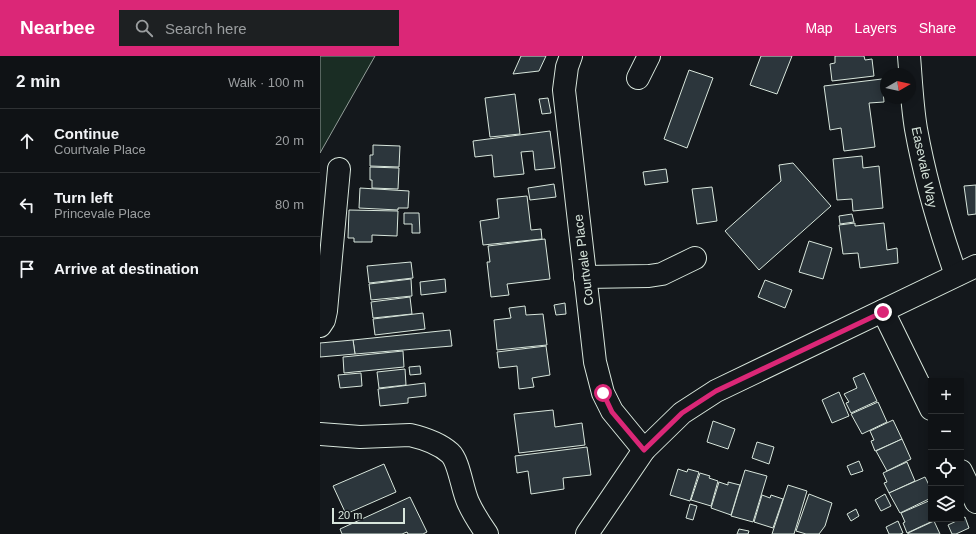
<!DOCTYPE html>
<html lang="en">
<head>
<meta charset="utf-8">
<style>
  :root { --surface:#0f1215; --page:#1d2022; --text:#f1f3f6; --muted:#9b9ea0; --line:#2f3234; --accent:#db2777 }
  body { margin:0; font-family:Helvetica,sans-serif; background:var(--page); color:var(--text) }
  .controls { position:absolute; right:12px; bottom:12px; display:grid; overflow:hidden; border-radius:0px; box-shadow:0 2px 10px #0003 }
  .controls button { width:36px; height:36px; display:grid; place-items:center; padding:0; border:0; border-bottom:1px solid var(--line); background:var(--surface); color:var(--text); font:20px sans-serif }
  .compass { position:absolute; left:560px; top:12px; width:36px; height:36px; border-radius:50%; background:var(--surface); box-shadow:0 2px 10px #0003; rotate:81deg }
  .scale { position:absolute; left:12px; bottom:10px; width:73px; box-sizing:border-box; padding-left:4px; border:2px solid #d8e6dc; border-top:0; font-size:11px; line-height:14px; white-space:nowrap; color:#d8e6dc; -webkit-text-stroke:3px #14181c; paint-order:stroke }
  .stop { position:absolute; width:12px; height:12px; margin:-9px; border:3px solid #db2777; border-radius:50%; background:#fff }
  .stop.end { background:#db2777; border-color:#fff; box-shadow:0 1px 4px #0008 }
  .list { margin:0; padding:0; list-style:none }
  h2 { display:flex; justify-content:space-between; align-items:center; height:52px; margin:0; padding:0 16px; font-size:17px }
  h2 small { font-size:13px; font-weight:400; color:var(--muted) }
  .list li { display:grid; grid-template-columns:26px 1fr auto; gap:12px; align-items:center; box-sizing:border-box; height:64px; padding:0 16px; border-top:1px solid var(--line) }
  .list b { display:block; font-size:15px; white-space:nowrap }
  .list p { margin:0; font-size:13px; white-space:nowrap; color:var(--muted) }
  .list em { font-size:13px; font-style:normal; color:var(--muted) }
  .icon { flex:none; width:22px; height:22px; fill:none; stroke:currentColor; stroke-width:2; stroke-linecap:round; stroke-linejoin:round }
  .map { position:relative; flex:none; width:656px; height:478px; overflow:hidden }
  header { display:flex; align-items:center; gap:24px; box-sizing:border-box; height:56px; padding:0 20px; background:var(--accent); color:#fff }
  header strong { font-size:19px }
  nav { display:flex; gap:22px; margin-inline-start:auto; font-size:14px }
  .search { width:280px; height:36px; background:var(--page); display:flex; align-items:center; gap:10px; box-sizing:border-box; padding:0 14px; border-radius:0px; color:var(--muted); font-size:15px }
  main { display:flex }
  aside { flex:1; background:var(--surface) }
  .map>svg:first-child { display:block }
  .green { fill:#1a2d24; stroke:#939e99 }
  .building { fill:#2c363c; stroke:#d8e6dc }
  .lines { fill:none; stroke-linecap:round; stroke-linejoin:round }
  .minor-casing { stroke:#d8e6dc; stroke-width:24 }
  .minor { stroke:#14181c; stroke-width:22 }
  .route { stroke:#db2777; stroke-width:5 }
  .labels { text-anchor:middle; stroke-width:3; stroke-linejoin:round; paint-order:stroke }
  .street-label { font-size:13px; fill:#d8e6dc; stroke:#14181c }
</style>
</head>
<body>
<header>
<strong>Nearbee</strong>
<div class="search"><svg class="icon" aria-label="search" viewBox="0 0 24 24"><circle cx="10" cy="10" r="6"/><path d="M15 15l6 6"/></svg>Search here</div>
<nav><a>Map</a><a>Layers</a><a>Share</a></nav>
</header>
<main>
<aside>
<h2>2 min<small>Walk · 100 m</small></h2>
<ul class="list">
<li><svg class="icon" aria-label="ahead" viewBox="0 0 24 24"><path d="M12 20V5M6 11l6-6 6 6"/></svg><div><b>Continue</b><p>Courtvale Place</p></div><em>20 m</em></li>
<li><svg class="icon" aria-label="left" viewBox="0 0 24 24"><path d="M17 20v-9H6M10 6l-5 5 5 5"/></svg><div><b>Turn left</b><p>Princevale Place</p></div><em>80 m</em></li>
<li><svg class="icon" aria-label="arrive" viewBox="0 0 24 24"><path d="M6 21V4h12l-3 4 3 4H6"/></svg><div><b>Arrive at destination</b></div></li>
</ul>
</aside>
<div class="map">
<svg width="656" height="478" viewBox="0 0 656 478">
  <rect width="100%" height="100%" fill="#14181c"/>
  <polygon class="green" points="0,0 55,0 0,97"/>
  <g class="building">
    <polygon points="201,0 226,0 219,15 193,18"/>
    <polygon points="441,0 472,0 457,38 430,29"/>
    <polygon points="515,0 544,0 545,4 552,3 554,20 512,25 510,8 515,7"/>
    <polygon points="369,14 393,22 367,92 344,83"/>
    <polygon points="562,23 564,46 549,47 555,91 524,95 521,72 510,74 504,30"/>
    <polygon points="195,38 200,78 170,81 165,42"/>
    <polygon points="228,42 231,57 222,58 219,43"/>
    <polygon points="230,75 235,112 215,114 213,95 201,96 204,118 174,121 172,99 155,101 153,85"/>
    <polygon points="53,89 80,90 79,111 50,110 50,99 53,99"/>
    <polygon points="542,100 543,112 559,110 563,152 533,155 532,143 517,144 513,103"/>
    <polygon points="473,107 511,150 439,214 405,175 461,125 459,109"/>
    <polygon points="50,111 79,112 78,133 52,132 52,124 50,124"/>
    <polygon points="346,113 348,126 325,129 323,116"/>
    <polygon points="234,128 236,141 210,144 208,132"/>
    <polygon points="656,129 656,158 648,159 644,130"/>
    <polygon points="392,131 397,165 377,168 372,133"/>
    <polygon points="40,132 89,135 88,152 78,152 78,154 39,152"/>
    <polygon points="207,140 211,174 221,173 222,183 163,189 160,165 179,162 177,143"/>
    <polygon points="29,154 78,155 77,180 52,179 52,186 34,186 34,182 28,182"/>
    <polygon points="84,157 99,157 100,177 92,177 92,168 84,168"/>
    <polygon points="532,158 534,166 520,168 519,160"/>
    <polygon points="535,167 535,170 564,167 567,194 577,192 578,207 540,212 538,197 523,198 519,169"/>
    <polygon points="225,183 230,223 187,228 189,239 171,241 167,206 170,206 168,190"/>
    <polygon points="489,185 512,192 503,223 479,216"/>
    <polygon points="91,206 93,222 49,227 47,210"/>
    <polygon points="91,223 92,240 51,244 49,228"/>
    <polygon points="125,223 126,236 101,239 100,226"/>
    <polygon points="445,224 472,234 465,252 438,241"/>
    <polygon points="90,241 92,258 53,262 51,246"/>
    <polygon points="245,247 246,258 236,259 234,249"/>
    <polygon points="205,250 206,259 223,258 227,289 177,294 174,264 191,262 189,252"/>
    <polygon points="103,257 105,273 55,279 53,263"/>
    <polygon points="130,274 132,290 35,298 33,284"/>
    <polygon points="33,284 35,298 0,301 0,287"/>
    <polygon points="226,290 230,319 212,322 214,331 199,333 197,310 179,312 177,296"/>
    <polygon points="83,295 84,311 24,317 23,301"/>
    <polygon points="100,310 101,318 90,319 89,311"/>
    <polygon points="85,313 86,329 59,332 57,316"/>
    <polygon points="41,317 42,330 20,332 18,319"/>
    <polygon points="544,317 557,345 531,357 526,347 529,346 524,338 537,332 533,322"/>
    <polygon points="105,327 106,340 88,342 88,347 60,350 58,333"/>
    <polygon points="519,336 529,360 512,367 502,344"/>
    <polygon points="558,346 567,366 542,378 531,358"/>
    <polygon points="233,354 235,371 262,367 265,389 199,397 194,358"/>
    <polygon points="573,364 582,383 555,395 551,385 554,384 550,375"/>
    <polygon points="393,365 415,373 408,393 387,386"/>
    <polygon points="582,383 591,403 567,415 556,395"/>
    <polygon points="437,386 454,391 449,408 432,402"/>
    <polygon points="267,391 271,419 243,422 244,433 211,438 208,415 197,417 195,400"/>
    <polygon points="539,405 543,415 531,419 527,410"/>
    <polygon points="587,406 595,425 569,437 564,427 567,426 563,417"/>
    <polygon points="64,408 76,436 26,458 13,430"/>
    <polygon points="358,413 367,416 368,413 379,416 370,445 350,439"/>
    <polygon points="425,414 447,420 433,466 411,460"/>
    <polygon points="380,417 390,420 389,422 398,425 391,450 371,444"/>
    <polygon points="605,421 611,433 611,442 580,457 569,437"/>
    <polygon points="399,426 408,429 408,426 420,429 411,459 391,452"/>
    <polygon points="468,429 487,435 474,478 452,478"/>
    <polygon points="489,438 512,447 505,470 499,478 486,478 476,475"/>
    <polygon points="565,438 571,450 561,455 555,444"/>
    <polygon points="442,439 450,442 451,439 463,443 453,472 434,466"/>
    <polygon points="90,441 107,476 103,478 88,478 87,476 82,478 22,478 20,473"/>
    <polygon points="611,444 611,463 617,463 587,477 583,467 585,466 581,457"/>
    <polygon points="370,448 377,450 373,464 366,462"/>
    <polygon points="536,453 539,460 531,465 527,458"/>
    <polygon points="645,461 649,472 636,478 632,478 628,469"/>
    <polygon points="578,465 583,477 580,478 569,478 566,471"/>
    <polygon points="614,465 620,478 588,478 588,477"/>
    <polygon points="419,473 429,475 428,478 417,478"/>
  </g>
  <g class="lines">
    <defs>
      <g id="minor">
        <polyline points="251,0 247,11 244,34 275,306 283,337 292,355 324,394"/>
        <path d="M589 0C591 24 592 49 596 73 605 123 619 171 636 219"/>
        <polyline points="318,22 329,0"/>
        <polyline points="265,221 329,220 342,218 375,202"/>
        <polyline points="563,255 611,353"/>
        <polyline points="0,270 4,264 6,255 19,113"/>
        <path d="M0 378 40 381 90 379C103 382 120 388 130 397 139 405 142 433 148 446 153 457 160 468 167 478"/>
        <polyline points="641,415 656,446"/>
        <polyline points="267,478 324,394 362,357 396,335 656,210"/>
      </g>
    </defs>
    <use href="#minor" class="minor-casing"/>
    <use href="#minor" class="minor"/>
  </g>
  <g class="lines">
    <polyline class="route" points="283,337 292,356 324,394 362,357 396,335 563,256"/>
  </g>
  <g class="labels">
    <g class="street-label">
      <text transform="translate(605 111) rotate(78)" y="5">Easevale Way</text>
      <text transform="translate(263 204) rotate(-97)" y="5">Courtvale Place</text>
    </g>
  </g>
</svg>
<div class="controls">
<button>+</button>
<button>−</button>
<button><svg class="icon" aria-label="locate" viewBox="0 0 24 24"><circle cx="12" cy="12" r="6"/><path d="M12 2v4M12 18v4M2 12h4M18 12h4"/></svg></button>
<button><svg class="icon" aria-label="layers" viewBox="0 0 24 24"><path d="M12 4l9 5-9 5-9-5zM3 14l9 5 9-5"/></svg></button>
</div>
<svg class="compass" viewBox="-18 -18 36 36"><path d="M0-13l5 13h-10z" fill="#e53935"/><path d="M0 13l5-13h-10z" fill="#9b9ea0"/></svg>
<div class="scale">20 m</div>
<div class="stop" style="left:283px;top:337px"></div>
<div class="stop end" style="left:563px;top:256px"></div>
</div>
</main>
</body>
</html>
